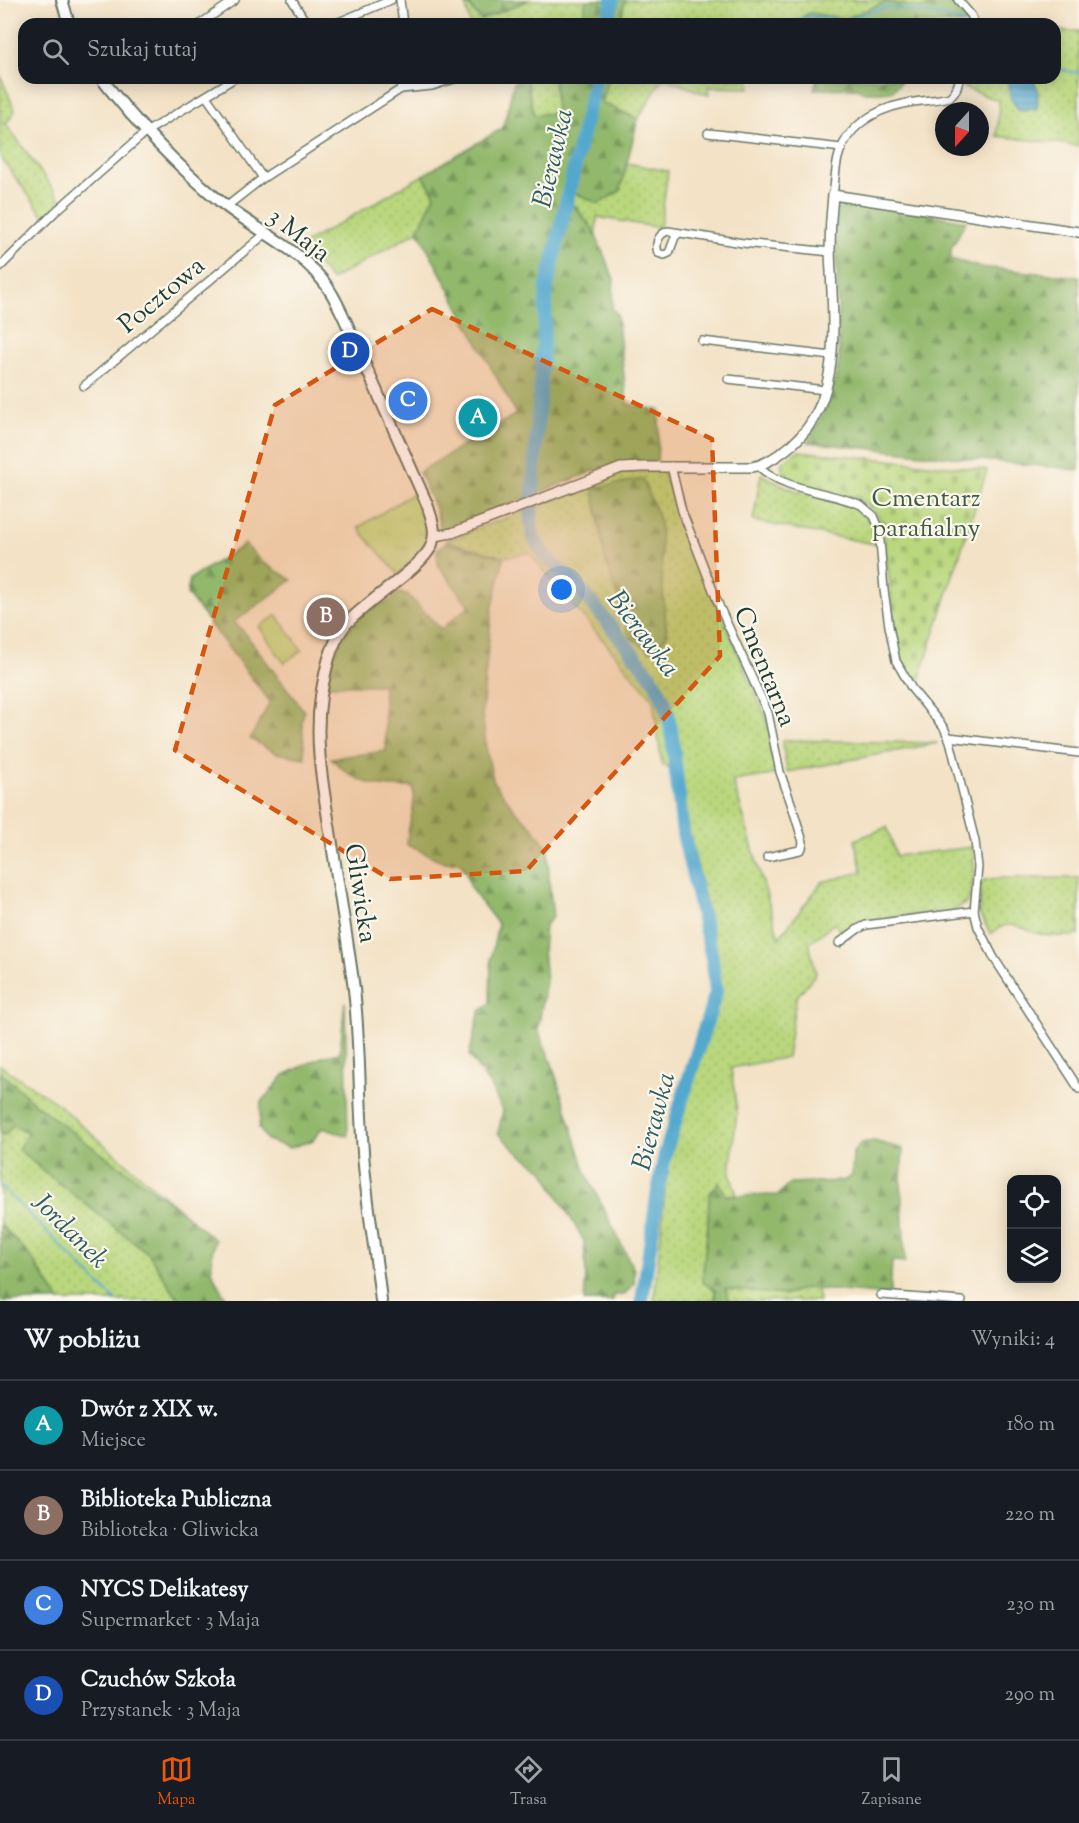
<!DOCTYPE html>
<html lang="pl">
<head>
<meta charset="utf-8">
<style>
  :root { --surface:#171b24; --page:#242831; --text:#f1f3f6; --muted:#9ea1a6; --line:#363941; --accent:#ea580c }
  body { margin:0; font-family:"Sorts Mill Goudy",serif; background:var(--page); color:var(--text) }
  .controls { position:absolute; right:18px; bottom:18px; display:grid; overflow:hidden; border-radius:12px; box-shadow:0 3px 15px #0003 }
  .controls button { width:54px; height:54px; display:grid; place-items:center; padding:0; border:0; border-bottom:2px solid var(--line); background:var(--surface); color:var(--text); font:30px sans-serif }
  .compass { position:absolute; left:935px; top:102px; width:54px; height:54px; border-radius:50%; background:var(--surface); box-shadow:0 3px 15px #0003; rotate:201deg }
  .you { position:absolute; left:562px; top:590px; width:21px; height:21px; margin:-15px; border:4px solid #fff; border-radius:50%; background:#1a73e8; box-shadow:0 0 0 9px #1a73e833 }
  .badge { display:grid; place-items:center; width:39px; height:39px; border-radius:50%; background:var(--accent); color:#fff; font-size:20px; font-weight:700 }
  .pin { position:absolute; translate:-50% -50%; border:3px solid #fff; box-shadow:0 2px 6px #0006 }
  .list { margin:0; padding:0; list-style:none }
  h2 { display:flex; justify-content:space-between; align-items:center; height:78px; margin:0; padding:0 24px; font-size:26px }
  h2 small { font-size:20px; font-weight:400; color:var(--muted) }
  .list li { display:grid; grid-template-columns:39px 1fr auto; gap:18px; align-items:center; box-sizing:border-box; height:90px; padding:0 24px; border-top:2px solid var(--line) }
  .list b { display:block; font-size:22px; white-space:nowrap }
  .list p { margin:0; font-size:20px; white-space:nowrap; color:var(--muted) }
  .list em { font-size:20px; font-style:normal; color:var(--muted) }
  .icon { flex:none; width:33px; height:33px; fill:none; stroke:currentColor; stroke-width:2; stroke-linecap:round; stroke-linejoin:round }
  .map { position:relative; flex:none; width:1079px; height:1301px; overflow:hidden }
  .search { position:absolute; background:var(--surface); box-shadow:0 3px 15px #0003; left:18px; right:18px; top:18px; height:66px; display:flex; align-items:center; gap:15px; box-sizing:border-box; padding:0 21px; border-radius:18px; color:var(--muted); font-size:22px }
  .sheet { height:438px; background:var(--surface) }
  nav { display:flex; justify-content:space-around; align-items:center; box-sizing:border-box; height:84px; border-top:2px solid var(--line); background:var(--surface); font-size:16px; color:var(--muted) }
  nav a { display:grid; justify-items:center; gap:3px }
  nav .on { color:var(--accent) }
  .map>svg:first-child { display:block }
  .grass { fill:url(#grass-dots); stroke:#6c8a58; stroke-width:1.5 }
  .forest { fill:url(#forest-firs); stroke:#587a50; stroke-width:1.5 }
  .cemetery { fill:url(#cemetery-stones); stroke:#6c8a58; stroke-width:1.5 }
  .park { fill:url(#park-tufts); stroke:#6c8a58; stroke-width:1.5 }
  .garden { fill:#b9d77d; stroke:#6c8a58; stroke-width:1.5 }
  .water { fill:url(#water-rules); stroke:#387281; stroke-width:1.5 }
  .lines { fill:none; stroke-linecap:round; stroke-linejoin:round }
  .stream { stroke:#52a8ce; stroke-width:2 }
  .river { stroke:#52a8ce; stroke-width:14 }
  .minor-casing { stroke:#697767; stroke-width:10 }
  .tertiary-casing { stroke:#697767; stroke-width:12 }
  .secondary-casing { stroke:#697767; stroke-width:14 }
  .minor { stroke:#fff; stroke-width:7 }
  .tertiary { stroke:#fff; stroke-width:9 }
  .secondary { stroke:#fff; stroke-width:10 }
  .marked { fill:#d45610; fill-opacity:0.2; stroke:#d45610; stroke-width:4.5; stroke-dasharray:12 8; stroke-linejoin:round }
  .labels { text-anchor:middle; stroke-width:4.5; stroke-linejoin:round; paint-order:stroke }
  .street-label { font-size:26px; fill:#1f3d34; stroke:#fbf7ec }
  .park-label { font-size:26px; fill:#3e5c43; stroke:#fbf7ec }
  .water-label { font-size:27px; font-style:italic; fill:#2e5d62; stroke:#fbf7ec }
</style>
</head>
<body>
<div class="map">
<svg width="1079" height="1301" viewBox="0 0 1079 1301">
  <defs>
    <pattern id="grass-dots" width="8" height="8" patternUnits="userSpaceOnUse" patternTransform="scale(1.5)"><rect width="8" height="8" fill="#b9d77d"/><path d="M2 2h.1M6 6h.1" fill="none" stroke="#9fb96d" stroke-width="1.8" stroke-linecap="round"/></pattern>
    <pattern id="forest-firs" width="22" height="20" patternUnits="userSpaceOnUse" patternTransform="scale(1.5)"><rect width="22" height="20" fill="#92b86c"/><path d="M5 1l3.5 6h-7zM16 11l3.5 6h-7z" fill="#77975a"/></pattern>
    <pattern id="cemetery-stones" width="16" height="16" patternUnits="userSpaceOnUse" patternTransform="scale(1.5)"><rect width="16" height="16" fill="#b9d77d"/><path d="M2 7V4a2 2 0 0 1 4 0v3zM10 15v-3a2 2 0 0 1 4 0v3z" fill="#9fb96d"/></pattern>
    <pattern id="park-tufts" width="24" height="20" patternUnits="userSpaceOnUse" patternTransform="scale(1.5)"><rect width="24" height="20" fill="#b9d77d"/><path d="M3 7l-1-3M5 7V3M7 7l1-3M15 17l-1-3M17 17v-4M19 17l1-3" fill="none" stroke="#9fb96d"/></pattern>
    <pattern id="water-rules" width="6" height="5" patternUnits="userSpaceOnUse" patternTransform="scale(1.5)"><rect width="6" height="5" fill="#52a8ce"/><path d="M0 2.5h6" fill="none" stroke="#438aa8"/></pattern>
  </defs>
  <rect width="100%" height="100%" fill="#fbf7ec"/>
  <filter id="ink" filterUnits="userSpaceOnUse"><feTurbulence type="fractalNoise" baseFrequency=".0167" numOctaves="2"/><feDisplacementMap in="SourceGraphic" scale="12" xChannelSelector="R" yChannelSelector="G"/><feConvolveMatrix kernelMatrix="1 2 1 2 8 2 1 2 1" color-interpolation-filters="sRGB"/></filter>
  <filter id="wash" filterUnits="userSpaceOnUse"><feTurbulence type="fractalNoise" baseFrequency=".008" numOctaves="4" result="noise"/><feDisplacementMap in="SourceGraphic" scale="24" xChannelSelector="R" yChannelSelector="G"/><feGaussianBlur stdDeviation="1.35" result="paint"/><feColorMatrix in="noise" values="0 0 0 0 0 0 0 0 0 0 0 0 0 0 0 0 0 1.4 0 .05"/><feComposite in="paint" operator="in"/></filter>
  <g filter="url(#wash)">
    <rect width="100%" height="100%" fill="#f3e2c6"/>
    <g class="grass">
      <polygon points="529,0 586,0 582,24 470,24 465,2 481,20"/>
      <polygon points="625,0 943,0 923,8 885,2 845,19 810,13 790,24 620,24"/>
      <polygon points="1055,31 1079,31 1079,146 997,136 999,101 961,86 964,78 1055,78"/>
      <polygon points="0,74 15,111 6,124 63,203 46,219 0,157"/>
      <polygon points="526,78 556,78 554,82 556,113 534,115"/>
      <polygon points="608,78 663,78 638,119 602,103"/>
      <polygon points="663,78 749,78 750,88 708,87 709,95"/>
      <polygon points="627,163 668,171 660,228 597,217 596,236 593,229 563,191 580,195 598,203 620,191"/>
      <polygon points="423,175 435,195 418,231 331,280 318,265 297,248"/>
      <path d="M662 471 703 572 765 715 771 738 770 751 778 774 733 781 779 938 822 882 862 872 855 840 887 827 896 856 973 847C975 867 975 884 967 903L954 910 857 921 841 933 835 923 809 943 816 973 796 998 787 1057 731 1068 737 1111 730 1174 737 1195H710L708 1224 702 1281 715 1290V1301H654L668 1161 716 1004 718 956 686 817 681 767 662 766 653 699 529 553 504 557 446 541 625 472Z"/>
      <path d="M761 474C777 483 792 490 809 495 840 503 879 501 877 544H874L753 521Z"/>
      <polygon points="782,740 938,743 787,772"/>
      <path d="M998 878H1079V935C1068 936 1051 937 1040 934 1020 929 1011 916 991 934L980 915V887L984 880Z"/>
      <polygon points="0,1065 55,1102 177,1207 84,1141 35,1104 0,1072"/>
      <polygon points="13,1125 29,1133 18,1149 45,1172 149,1254 174,1293 182,1301 60,1301 30,1256 0,1224 0,1133 5,1134"/>
      <polygon points="724,1288 784,1295 805,1288 817,1289 819,1301 730,1301"/>
    </g>
    <g class="forest">
      <polygon points="465,0 529,0 481,20"/>
      <polygon points="586,0 625,0 620,24 582,24"/>
      <polygon points="943,0 951,0 970,20 970,24 790,24 810,13 845,19 885,2 923,8"/>
      <polygon points="515,78 526,78 534,115 556,113 554,82 556,78 608,78 602,103 638,119 620,191 598,204 580,195 563,192 593,229 614,279 612,309 617,314 627,404 660,410 657,462 615,463 463,522 445,530 440,526 435,508 419,472 516,414 418,231 435,195 423,175 503,128"/>
      <polygon points="817,78 904,78 892,92 862,92 858,88 814,89"/>
      <polygon points="836,203 886,206 966,221 951,249 951,259 979,267 1079,277 1079,470 808,442 831,397 839,362"/>
      <polygon points="643,479 660,522 662,581 667,634 658,648 649,651 630,637 605,558 593,488"/>
      <path d="M446 543 504 557 492 611 487 658 482 713 487 753 494 783 516 811 534 829 548 848 549 881 553 917 545 925 543 951 546 981 538 1030 551 1061 586 1173 634 1270V1284L624 1295H614L613 1301H584L586 1276 584 1241 543 1170 516 1151 498 1133 503 1111 489 1084 469 1055 480 1011 490 1003 491 959 498 924 471 889 466 872 460 862H444L407 845C407 823 417 809 413 787 379 789 355 784 331 758L386 751 383 685H327C336 640 344 630 378 601L385 604 399 593 407 594 441 629 469 606 438 565 437 549Z"/>
      <polygon points="245,544 262,562 292,580 234,622 244,632 304,711 302,721 305,758 276,753 250,739 270,702 187,594 190,579"/>
      <polygon points="345,1002 348,1136 322,1128 313,1140 290,1148 267,1140 259,1128 261,1103 284,1075 322,1057 340,1053"/>
      <path d="M0 1072 35 1104 84 1141 177 1207 215 1240C207 1268 213 1278 228 1301H182L174 1293 149 1254 45 1172 18 1149 28 1132 13 1125 5 1135 0 1133Z"/>
      <polygon points="874,1141 903,1149 901,1181 905,1262 892,1261 890,1295 805,1288 784,1295 725,1289 730,1301 715,1301 715,1290 702,1282 708,1224 709,1195 719,1182 727,1196 778,1195 790,1183 843,1181 852,1176 853,1152 861,1143"/>
      <polygon points="0,1224 30,1256 60,1301 0,1301"/>
    </g>
    <path class="cemetery" d="M798 451 987 470 917 687 900 668 882 522C867 494 839 495 812 488 801 485 791 480 782 473V462Z"/>
    <path class="park" d="M415 492C439 533 431 545 398 574L363 534 359 527Z"/>
    <polygon class="garden" points="277,615 302,650 284,663 259,627"/>
    <path class="water" d="M1012 78H1031C1040 87 1038 96 1037 108L1019 111 1011 99 1008 84Z"/>
    <g class="lines">
      <g class="stream">
        <polyline points="779,24 808,17 824,17 842,21 886,7 942,16 964,24"/>
        <polyline points="1055,69 1079,73"/>
        <polyline points="633,78 634,78"/>
        <polyline points="0,1185 116,1301"/>
      </g>
      <g class="river">
        <polyline points="607,24 613,0"/>
        <polyline points="595,78 547,287 531,519 533,537 545,556 583,592 654,680 665,703 671,729 683,833 712,958 716,992 665,1154 657,1197 642,1301"/>
      </g>
    </g>
  </g>
  <g filter="url(#ink)">
    <g class="lines">
      <defs>
        <g id="minor">
          <polyline points="292,0 307,24"/>
          <polyline points="400,0 403,24"/>
          <polyline points="958,0 971,15 975,24"/>
          <polyline points="200,24 235,0"/>
          <polyline points="334,24 391,0"/>
          <polyline points="401,89 432,86 457,78"/>
          <polyline points="206,96 263,178"/>
          <polyline points="708,133 842,148"/>
          <path d="M833 195C835 183 835 170 838 158 846 127 874 110 903 104 919 100 935 101 950 97L956 90 960 78"/>
          <polyline points="226,207 263,178 401,89 405,78"/>
          <path d="M679 233 675 237 669 253 664 255 658 253C655 244 658 234 668 231L743 243 831 252"/>
          <polyline points="0,267 55,212 146,132 235,78"/>
          <polyline points="702,341 832,356"/>
          <polyline points="728,379 825,390"/>
          <polyline points="84,386 265,234"/>
          <polyline points="671,466 682,511 720,608 768,713 780,772 792,806 803,842 802,848 800,850 767,857"/>
          <path d="M758 466C787 492 826 490 861 505L874 516 879 528 884 590 889 626 896 661 912 689 944 728 950 741 975 841 978 867 974 911 978 927 994 958 1079 1089"/>
          <polyline points="949,737 1079,753"/>
          <polyline points="839,943 858,929 866,925 974,911"/>
          <polyline points="881,1295 962,1301"/>
        </g>
        <path id="tertiary" d="M434 536 452 533 621 468 642 467H752C764 465 774 458 784 451 847 407 832 315 830 250 830 232 831 213 833 195L1079 232"/>
        <g id="secondary">
          <polyline points="62,0 69,24"/>
          <path d="M101 78C137 124 177 166 222 203 253 228 292 245 318 275 331 289 338 305 346 322L427 504C431 517 437 530 432 544 425 566 365 602 346 624 330 644 325 671 321 696 314 742 323 786 330 831 338 884 347 936 354 989 360 1043 359 1098 363 1152 366 1202 376 1251 381 1301"/>
        </g>
      </defs>
      <use href="#minor" class="minor-casing"/>
      <use href="#tertiary" class="tertiary-casing"/>
      <use href="#secondary" class="secondary-casing"/>
      <use href="#minor" class="minor"/>
      <use href="#tertiary" class="tertiary"/>
      <use href="#secondary" class="secondary"/>
    </g>
  </g>
  <path class="marked" d="M432 309 712 439 720 656 526 871 390 879 175 750 275 405Z"/>
  <g class="labels">
    <g class="street-label">
      <text transform="translate(300 234) rotate(38)" y="9">3 Maja</text>
      <text transform="translate(161 294) rotate(-40)" y="9">Pocztowa</text>
      <text transform="translate(766 666) rotate(68)" y="9">Cmentarna</text>
      <text transform="translate(362 893) rotate(81)" y="9">Gliwicka</text>
    </g>
    <g class="park-label">
      <text x="926" y="506">Cmentarz<tspan x="926" dy="30">parafialny</tspan></text>
    </g>
    <g class="water-label">
      <text transform="translate(552 158) rotate(-77)" y="9">Bierawka</text>
      <text transform="translate(644 633) rotate(53)" y="9">Bierawka</text>
      <text transform="translate(653 1121) rotate(-75)" y="9">Bierawka</text>
      <text transform="translate(71 1230) rotate(45)" y="9">Jordanek</text>
    </g>
  </g>
</svg>
<div class="controls">
<button><svg class="icon" aria-label="locate" viewBox="0 0 24 24"><circle cx="12" cy="12" r="6"/><path d="M12 2v4M12 18v4M2 12h4M18 12h4"/></svg></button>
<button><svg class="icon" aria-label="layers" viewBox="0 0 24 24"><path d="M12 4l9 5-9 5-9-5zM3 14l9 5 9-5"/></svg></button>
</div>
<svg class="compass" viewBox="-18 -18 36 36"><path d="M0-13l5 13h-10z" fill="#e53935"/><path d="M0 13l5-13h-10z" fill="#9ea1a6"/></svg>
<div class="you"></div>
<div class="pin badge" style="left:478px;top:418px;background:#0f9aa8">A</div>
<div class="pin badge" style="left:326px;top:617px;background:#8d6e63">B</div>
<div class="pin badge" style="left:408px;top:401px;background:#3f7fe0">C</div>
<div class="pin badge" style="left:350px;top:352px;background:#1a4fb4">D</div>
<div class="search"><svg class="icon" aria-label="search" viewBox="0 0 24 24"><circle cx="10" cy="10" r="6"/><path d="M15 15l6 6"/></svg>Szukaj tutaj</div>
</div>
<section class="sheet">
<h2>W pobliżu<small>Wyniki: 4</small></h2>
<ul class="list">
<li><span class="badge" style="background:#0f9aa8">A</span><div><b>Dwór z XIX w.</b><p>Miejsce</p></div><em>180 m</em></li>
<li><span class="badge" style="background:#8d6e63">B</span><div><b>Biblioteka Publiczna</b><p>Biblioteka · Gliwicka</p></div><em>220 m</em></li>
<li><span class="badge" style="background:#3f7fe0">C</span><div><b>NYCS Delikatesy</b><p>Supermarket · 3 Maja</p></div><em>230 m</em></li>
<li><span class="badge" style="background:#1a4fb4">D</span><div><b>Czuchów Szkoła</b><p>Przystanek · 3 Maja</p></div><em>290 m</em></li>
</ul>
</section>
<nav>
<a class="on"><svg class="icon" aria-label="map" viewBox="0 0 24 24"><path d="M3 6l6-2 6 2 6-2v14l-6 2-6-2-6 2zM9 4v14M15 6v14"/></svg>Mapa</a>
<a><svg class="icon" aria-label="directions" viewBox="0 0 24 24"><path d="M12 3l9 9-9 9-9-9zM9 14v-3h6M13 9l2 2-2 2"/></svg>Trasa</a>
<a><svg class="icon" aria-label="saved" viewBox="0 0 24 24"><path d="M7 4h10v16l-5-4-5 4z"/></svg>Zapisane</a>
</nav>
</body>
</html>
